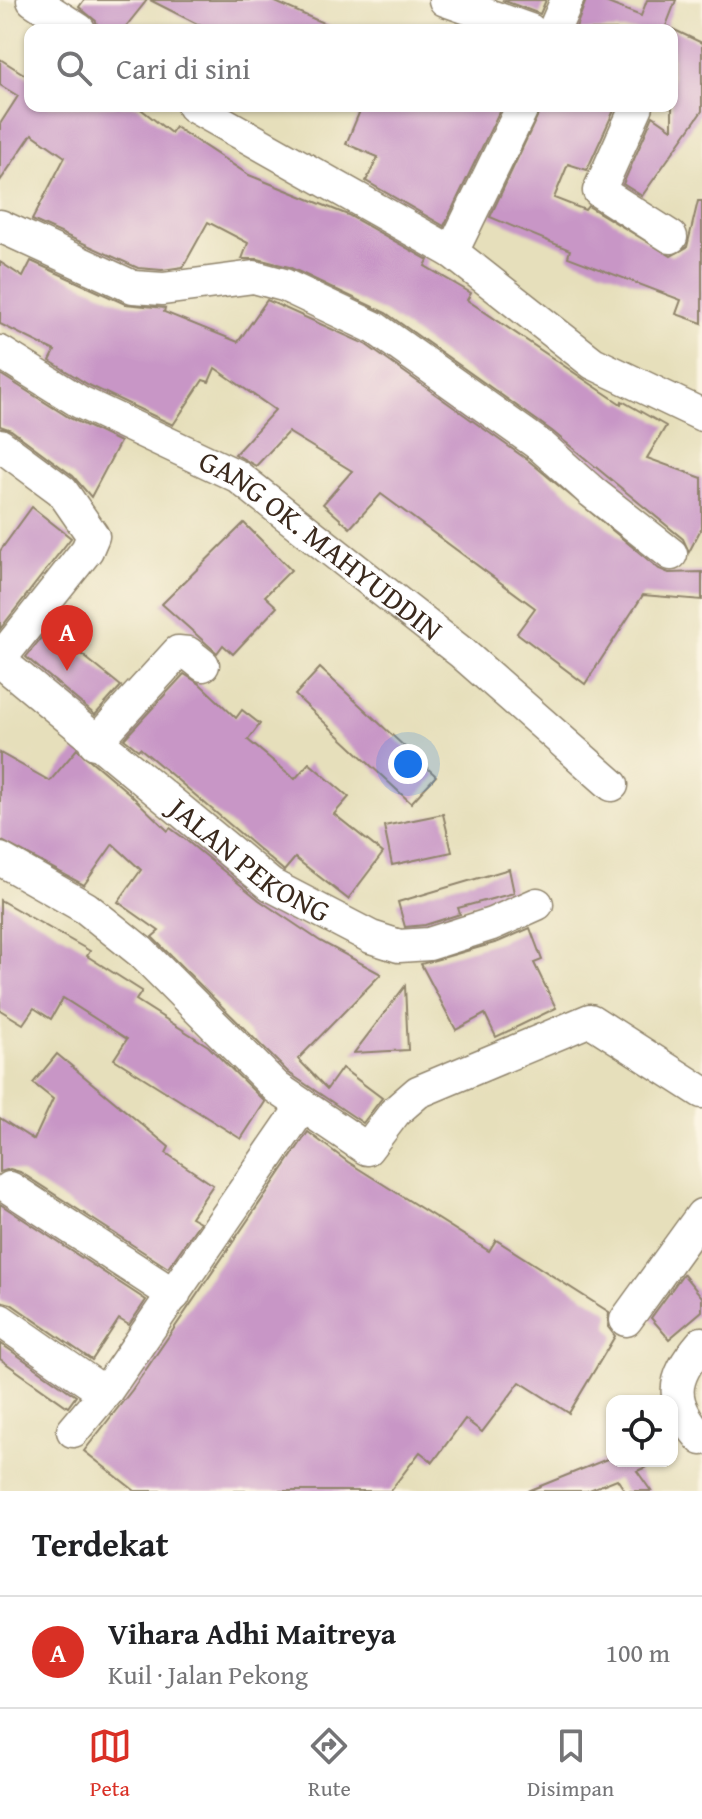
<!DOCTYPE html>
<html lang="id">
<head>
<meta charset="utf-8">
<style>
  :root { --surface:#fff; --page:#f6f6f6; --text:#202124; --muted:#757577; --line:#e0e0e0; --accent:#d93025 }
  body { margin:0; font-family:"Gentium Book Plus",serif; background:var(--page); color:var(--text) }
  .controls { position:absolute; right:24px; bottom:24px; display:grid; overflow:hidden; border-radius:16px; box-shadow:0 2px 6px #0004 }
  .controls button { width:72px; height:72px; display:grid; place-items:center; padding:0; border:0; border-bottom:2px solid var(--line); background:var(--surface); color:var(--text); font:40px sans-serif }
  .you { position:absolute; left:408px; top:764px; width:28px; height:28px; margin:-20px; border:6px solid #fff; border-radius:50%; background:#1a73e8; box-shadow:0 0 0 12px #1a73e833 }
  .badge { display:grid; place-items:center; width:52px; height:52px; border-radius:50%; background:var(--accent); color:#fff; font-size:26px; font-weight:700 }
  .pin { position:absolute; translate:-50% -66px; filter:drop-shadow(0 2px 4px #0008) }
  .pin::after { content:''; position:absolute; top:42px; width:28px; height:24px; background:inherit; clip-path:polygon(0 0,100% 0,50% 100%) }
  .list { margin:0; padding:0; list-style:none }
  h2 { display:flex; justify-content:space-between; align-items:center; height:104px; margin:0; padding:0 32px; font-size:34px }
  h2 small { font-size:26px; font-weight:400; color:var(--muted) }
  .list li { display:grid; grid-template-columns:52px 1fr auto; gap:24px; align-items:center; box-sizing:border-box; height:112px; padding:0 32px; border-top:2px solid var(--line) }
  .list b { display:block; font-size:30px; white-space:nowrap }
  .list p { margin:0; font-size:26px; white-space:nowrap; color:var(--muted) }
  .list em { font-size:26px; font-style:normal; color:var(--muted) }
  .icon { flex:none; width:44px; height:44px; fill:none; stroke:currentColor; stroke-width:2; stroke-linecap:round; stroke-linejoin:round }
  .map { position:relative; flex:none; width:702px; height:1491px; overflow:hidden }
  .search { position:absolute; background:var(--surface); box-shadow:0 2px 6px #0004; left:24px; right:24px; top:24px; height:88px; display:flex; align-items:center; gap:20px; box-sizing:border-box; padding:0 28px; border-radius:16px; color:var(--muted); font-size:30px }
  .sheet { height:216px; background:var(--surface) }
  nav { display:flex; justify-content:space-around; align-items:center; box-sizing:border-box; height:112px; border-top:2px solid var(--line); background:var(--surface); font-size:22px; color:var(--muted) }
  nav a { display:grid; justify-items:center; gap:4px }
  nav .on { color:var(--accent) }
  .map>svg:first-child { display:block }
  .building { fill:#c896c6 }
  .lines { fill:none; stroke-linecap:round; stroke-linejoin:round }
  .minor-casing { stroke:#90846c; stroke-width:35 }
  .minor { stroke:#fff; stroke-width:32 }
  .labels { text-anchor:middle; stroke-width:8; stroke-linejoin:round; paint-order:stroke }
  .street-label { font-size:30px; fill:#3b2a1e; stroke:#fcf5e5 }
</style>
</head>
<body>
<div class="map">
<svg width="702" height="1491" viewBox="0 0 702 1491">
  <rect width="100%" height="100%" fill="#fcf5e5"/>
  <filter id="ink" filterUnits="userSpaceOnUse"><feTurbulence type="fractalNoise" baseFrequency=".0125" numOctaves="2"/><feDisplacementMap in="SourceGraphic" scale="16" xChannelSelector="R" yChannelSelector="G"/><feConvolveMatrix kernelMatrix="1 2 1 2 8 2 1 2 1" color-interpolation-filters="sRGB"/></filter>
  <filter id="wash" filterUnits="userSpaceOnUse"><feTurbulence type="fractalNoise" baseFrequency=".006" numOctaves="4" result="noise"/><feDisplacementMap in="SourceGraphic" scale="32" xChannelSelector="R" yChannelSelector="G"/><feGaussianBlur stdDeviation="1.8" result="paint"/><feColorMatrix in="noise" values="0 0 0 0 0 0 0 0 0 0 0 0 0 0 0 0 0 1.4 0 .05"/><feComposite in="paint" operator="in"/></filter>
  <g filter="url(#wash)">
    <rect width="100%" height="100%" fill="#e6dfbb"/>
    <g id="blocks">
      <g class="building">
        <polygon points="84,0 147,0 123,30 98,30 96,21 79,7"/>
        <polygon points="150,0 271,0 339,30 209,30"/>
        <polygon points="502,0 546,0 540,14"/>
        <polygon points="586,0 600,0 641,16 647,0 676,0 666,26 702,43 702,111 642,196 623,184 653,116 672,129 672,30 575,30"/>
        <polygon points="0,59 30,78 30,106 137,106 171,133 175,127 249,175 348,215 428,260 425,266 471,293 467,300 582,378 621,404 622,401 666,426 647,458 702,478 702,527 689,552 683,539 552,431 386,313 289,267 258,259 242,259 248,243 208,222 183,267 162,270 138,268 32,220 65,157 32,134 0,181 0,124 18,96 0,85"/>
        <polygon points="362,106 502,106 444,226 366,181 378,157 346,144"/>
        <polygon points="542,106 616,106 587,170 568,164 554,198 585,210 588,206 671,256 687,247 698,201 702,201 702,323 676,314 681,300 568,257 570,250 490,217"/>
        <polygon points="31,261 125,304 165,308 164,312 238,342 267,300 365,344 529,461 659,569 669,573 702,572 702,600 643,595 585,684 517,633 535,608 381,494 350,528 323,504 352,471 288,432 256,466 235,454 275,410 215,368 209,382 203,380 173,425 89,385 50,361 55,351 0,324 0,262 23,277"/>
        <polygon points="0,374 70,418 120,442 91,497 73,476 11,430 0,426"/>
        <polygon points="32,507 71,538 0,629 0,551"/>
        <polygon points="244,523 291,570 265,596 277,607 233,654 223,645 217,653 162,604"/>
        <polygon points="49,628 121,686 95,715 26,657"/>
        <polygon points="320,668 436,776 411,803 295,695"/>
        <polygon points="184,674 200,684 236,718 242,710 260,724 248,740 295,779 309,763 349,797 334,814 383,853 348,899 295,858 284,871 282,869 140,748 138,750 124,739"/>
        <polygon points="77,749 130,794 168,831 170,828 181,836 259,900 320,941 381,974 298,1059 327,1089 342,1068 382,1098 363,1123 289,1073 152,937 159,931 118,902 141,870 113,844 84,885 0,840 0,753 50,781"/>
        <polygon points="443,814 452,852 392,865 384,826"/>
        <polygon points="509,869 514,893 458,908 460,914 425,925 405,927 398,902"/>
        <polygon points="0,900 90,951 87,956 142,991 136,1000 208,1046 265,1102 241,1139 114,1059 127,1039 63,998 51,1019 34,1008 23,1024 0,1010"/>
        <polygon points="530,928 542,960 534,963 556,1008 496,1037 485,1014 456,1030 421,964 498,942"/>
        <polygon points="405,986 408,1050 354,1053"/>
        <polygon points="57,1054 169,1147 166,1153 213,1185 191,1217 200,1222 168,1268 20,1172 10,1169 0,1172 0,1118 34,1140 53,1099 33,1083"/>
        <polygon points="308,1132 348,1162 489,1251 496,1240 609,1312 608,1327 615,1336 569,1413 520,1382 482,1432 465,1419 433,1462 420,1452 390,1491 135,1491 84,1451 132,1390"/>
        <polygon points="0,1204 146,1300 129,1325 119,1319 92,1360 11,1304 0,1301"/>
        <polygon points="683,1274 702,1297 702,1311 669,1339 651,1318"/>
        <polygon points="0,1343 76,1396 68,1407 0,1359"/>
        <polygon points="612,1457 612,1461 660,1461 637,1471 651,1491 625,1491 617,1479 587,1491 528,1491"/>
      </g>
    </g>
  </g>
  <g filter="url(#ink)">
    <use href="#blocks" fill-opacity="0" stroke="#90846c" stroke-width="2"/>
    <g class="lines">
      <defs>
        <g id="minor">
          <polyline points="33,0 79,30"/>
          <polyline points="445,0 530,30"/>
          <polyline points="554,30 567,0"/>
          <polyline points="193,106 452,252 593,363 702,415"/>
          <polyline points="637,106 599,191 671,237"/>
          <polyline points="0,226 133,287 163,289 254,277 284,285 375,328 541,446 592,492 671,554"/>
          <polyline points="452,252 523,106"/>
          <path id="s1" d="M0 352 80 402 237 476 462 653 612 785"/>
          <polyline points="0,445 62,491 93,536 87,550 0,659"/>
          <path id="s2" d="M0 661 271 885 371 937 399 946 429 944 492 924 537 904"/>
          <polyline points="95,743 178,652 188,653 203,665"/>
          <polyline points="0,859 86,908 141,952 277,1088 367,1149 395,1112 418,1092 590,1020 702,1092"/>
          <polyline points="10,1188 174,1295"/>
          <polyline points="0,1320 105,1393"/>
          <polyline points="626,1320 702,1215"/>
          <path d="M702 1343C670 1380 669 1402 702 1439"/>
          <polyline points="73,1431 105,1393 302,1107"/>
        </g>
      </defs>
      <use href="#minor" class="minor-casing"/>
      <use href="#minor" class="minor"/>
    </g>
  </g>
  <g class="labels">
    <g class="street-label">
      <text dy="10" stroke="none"><textPath href="#s1" startOffset="376">GANG OK. MAHYUDDIN</textPath></text>
      <text dy="10" stroke="none"><textPath href="#s2" startOffset="320">JALAN PEKONG</textPath></text>
    </g>
  </g>
</svg>
<div class="controls">
<button><svg class="icon" aria-label="locate" viewBox="0 0 24 24"><circle cx="12" cy="12" r="6"/><path d="M12 2v4M12 18v4M2 12h4M18 12h4"/></svg></button>
</div>
<div class="you"></div>
<div class="pin badge" style="left:67px;top:671px">A</div>
<div class="search"><svg class="icon" aria-label="search" viewBox="0 0 24 24"><circle cx="10" cy="10" r="6"/><path d="M15 15l6 6"/></svg>Cari di sini</div>
</div>
<section class="sheet">
<h2>Terdekat<small></small></h2>
<ul class="list">
<li><span class="badge">A</span><div><b>Vihara Adhi Maitreya</b><p>Kuil · Jalan Pekong</p></div><em>100 m</em></li>
</ul>
</section>
<nav>
<a class="on"><svg class="icon" aria-label="map" viewBox="0 0 24 24"><path d="M3 6l6-2 6 2 6-2v14l-6 2-6-2-6 2zM9 4v14M15 6v14"/></svg>Peta</a>
<a><svg class="icon" aria-label="directions" viewBox="0 0 24 24"><path d="M12 3l9 9-9 9-9-9zM9 14v-3h6M13 9l2 2-2 2"/></svg>Rute</a>
<a><svg class="icon" aria-label="saved" viewBox="0 0 24 24"><path d="M7 4h10v16l-5-4-5 4z"/></svg>Disimpan</a>
</nav>
</body>
</html>
